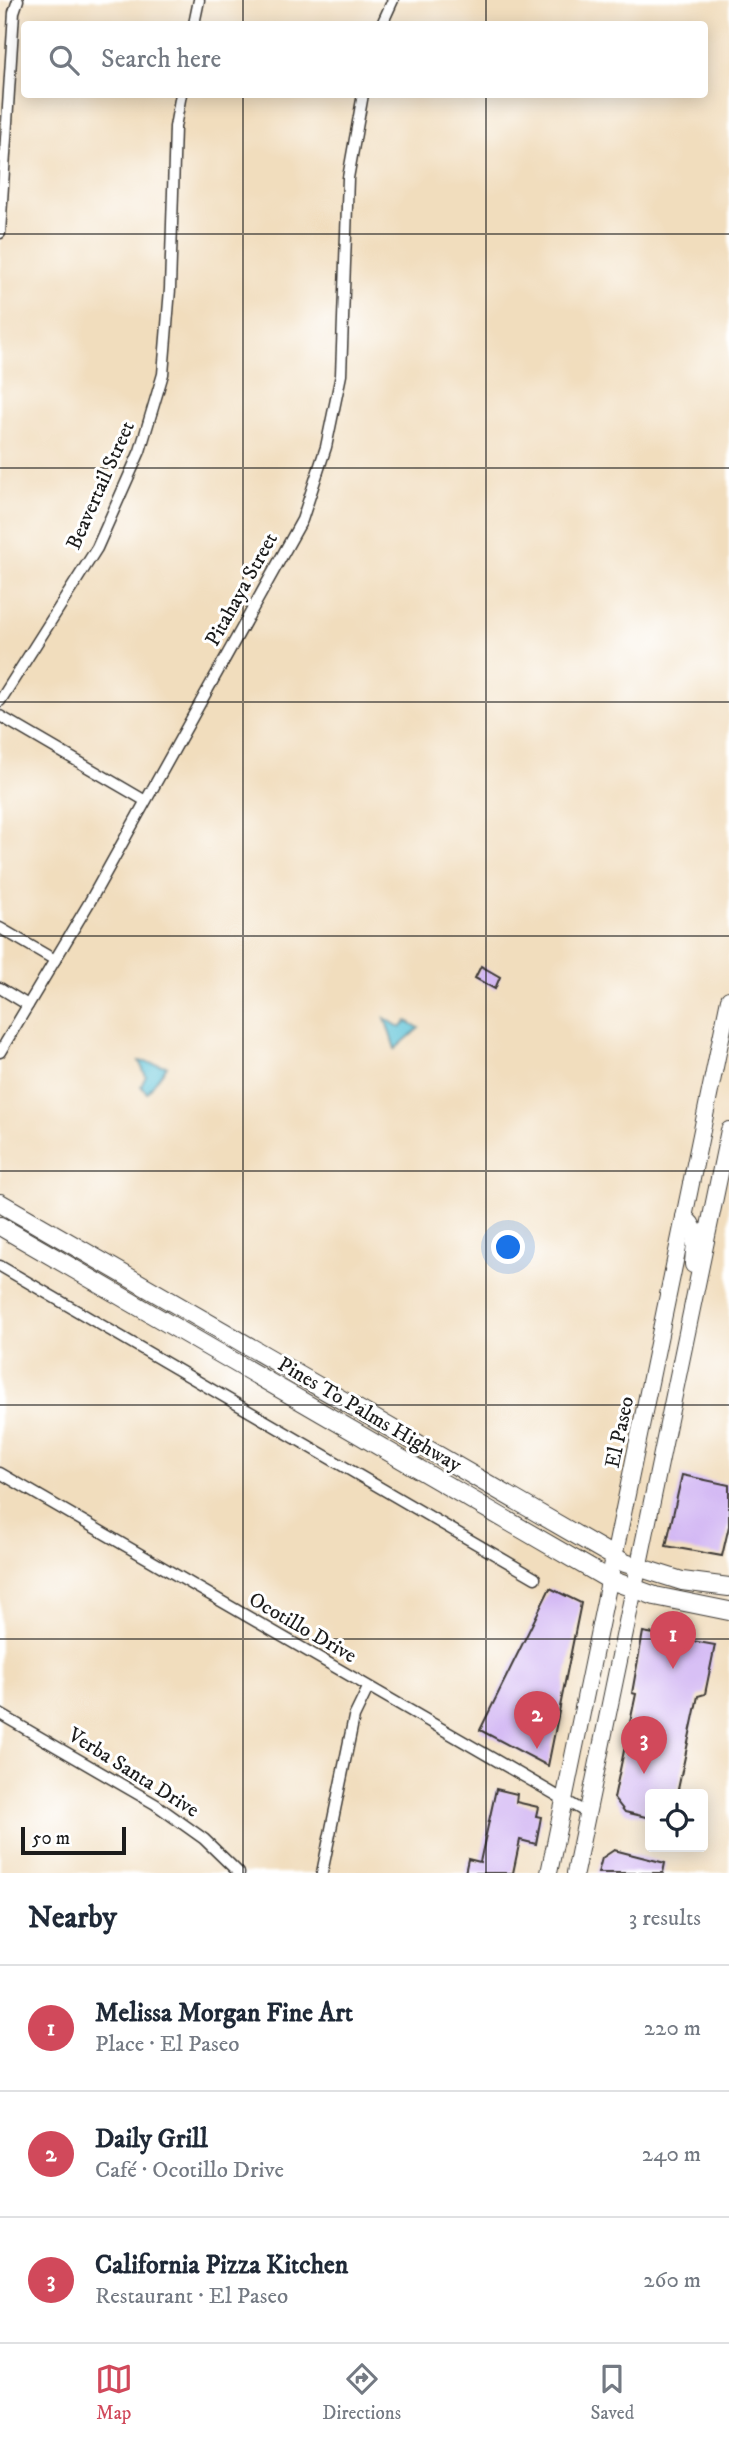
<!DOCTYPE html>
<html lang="en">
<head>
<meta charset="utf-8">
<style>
  :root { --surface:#fff; --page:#f6f6f7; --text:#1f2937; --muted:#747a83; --line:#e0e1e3; --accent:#d1495b }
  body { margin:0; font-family:"IM FELL DW Pica",serif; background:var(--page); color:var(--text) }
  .controls { position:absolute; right:21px; bottom:21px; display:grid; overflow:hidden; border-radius:7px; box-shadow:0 4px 18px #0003 }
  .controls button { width:63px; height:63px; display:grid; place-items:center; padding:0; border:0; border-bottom:2px solid var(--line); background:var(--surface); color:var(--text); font:35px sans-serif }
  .scale { position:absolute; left:21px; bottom:18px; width:105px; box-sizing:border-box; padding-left:7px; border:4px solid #1c1c1c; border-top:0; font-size:19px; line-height:24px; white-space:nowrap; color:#1c1c1c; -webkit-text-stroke:5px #fff; paint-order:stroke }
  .you { position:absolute; left:509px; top:1248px; width:24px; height:24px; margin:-18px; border:5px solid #fff; border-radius:50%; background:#1a73e8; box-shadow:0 0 0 10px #1a73e833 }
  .badge { display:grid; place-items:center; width:46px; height:46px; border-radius:50%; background:var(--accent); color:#fff; font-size:23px; font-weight:700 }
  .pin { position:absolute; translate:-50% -58px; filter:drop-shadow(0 2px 4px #0008) }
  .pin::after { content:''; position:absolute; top:37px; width:24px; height:21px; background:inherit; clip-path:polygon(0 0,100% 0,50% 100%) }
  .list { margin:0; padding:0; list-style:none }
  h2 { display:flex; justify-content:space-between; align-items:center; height:91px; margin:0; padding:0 28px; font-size:30px }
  h2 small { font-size:23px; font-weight:400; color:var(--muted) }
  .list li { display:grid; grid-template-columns:46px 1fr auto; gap:21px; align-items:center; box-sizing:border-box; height:126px; padding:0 28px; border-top:2px solid var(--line) }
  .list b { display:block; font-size:26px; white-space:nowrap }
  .list p { margin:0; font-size:23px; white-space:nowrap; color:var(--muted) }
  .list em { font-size:23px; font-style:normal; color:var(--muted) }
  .icon { flex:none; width:38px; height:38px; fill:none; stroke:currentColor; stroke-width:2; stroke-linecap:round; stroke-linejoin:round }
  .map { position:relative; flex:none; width:729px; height:1873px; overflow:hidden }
  .search { position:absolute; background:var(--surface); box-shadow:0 4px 18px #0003; left:21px; right:21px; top:21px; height:77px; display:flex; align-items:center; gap:18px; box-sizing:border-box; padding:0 24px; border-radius:7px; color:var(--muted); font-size:26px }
  .sheet { height:469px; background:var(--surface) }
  nav { display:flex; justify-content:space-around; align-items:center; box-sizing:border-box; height:98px; border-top:2px solid var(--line); background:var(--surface); font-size:19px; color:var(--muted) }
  nav a { display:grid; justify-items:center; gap:4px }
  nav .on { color:var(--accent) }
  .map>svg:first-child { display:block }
  .water { fill:#59c1d6; stroke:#3a6e79; stroke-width:2 }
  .building { fill:#d0b4f3 }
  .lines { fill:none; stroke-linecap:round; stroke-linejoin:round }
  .street-casing { stroke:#3c3934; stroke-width:13 }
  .secondary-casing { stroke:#3c3934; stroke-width:18 }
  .primary-casing { stroke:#3c3934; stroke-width:20 }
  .street { stroke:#fff; stroke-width:10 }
  .secondary { stroke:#fff; stroke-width:16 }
  .primary { stroke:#fff; stroke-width:18 }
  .grid { fill:none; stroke:#1c1c1c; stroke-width:2; stroke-opacity:0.55 }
  .labels { text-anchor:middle; stroke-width:6; stroke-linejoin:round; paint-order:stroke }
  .street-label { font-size:21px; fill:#1c1c1c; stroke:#fff }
</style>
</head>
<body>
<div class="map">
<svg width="729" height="1873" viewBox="0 0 729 1873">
  <rect width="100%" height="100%" fill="#fff"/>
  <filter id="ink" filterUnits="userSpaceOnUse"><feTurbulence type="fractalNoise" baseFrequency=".0143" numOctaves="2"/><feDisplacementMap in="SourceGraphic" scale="14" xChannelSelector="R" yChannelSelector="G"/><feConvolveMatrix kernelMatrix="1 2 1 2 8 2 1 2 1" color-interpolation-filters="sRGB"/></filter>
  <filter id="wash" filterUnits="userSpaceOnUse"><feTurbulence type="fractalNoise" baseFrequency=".00686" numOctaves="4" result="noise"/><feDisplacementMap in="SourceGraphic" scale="28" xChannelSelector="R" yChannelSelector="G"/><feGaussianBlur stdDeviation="1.57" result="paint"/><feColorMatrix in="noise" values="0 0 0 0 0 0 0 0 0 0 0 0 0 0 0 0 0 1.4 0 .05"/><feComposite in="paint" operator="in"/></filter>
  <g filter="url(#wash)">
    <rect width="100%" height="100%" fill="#f1ddbd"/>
    <g class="water">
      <polygon points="385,1018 401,1028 407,1021 419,1028 395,1049"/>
      <polygon points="139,1061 167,1066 147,1093 141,1086 146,1076"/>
    </g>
    <g id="blocks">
      <g class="building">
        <polygon points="481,966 500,977 495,989 475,978"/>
        <polygon points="682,1475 729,1485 729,1526 722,1556 666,1546"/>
        <polygon points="550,1588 581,1603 548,1766 480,1730"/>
        <polygon points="643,1632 715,1645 705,1694 698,1696 677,1794 650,1794 650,1818 625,1812 614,1798 636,1694 632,1693"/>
        <polygon points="496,1789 517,1794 516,1802 538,1807 536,1816 541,1817 536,1844 520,1840 513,1873 465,1873 468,1859 480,1862"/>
        <polygon points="614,1850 665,1863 663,1873 598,1873 602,1858"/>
      </g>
    </g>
  </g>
  <g filter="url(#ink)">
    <use href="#blocks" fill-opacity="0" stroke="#3c3934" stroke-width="2"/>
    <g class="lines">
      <defs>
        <g id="street">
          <polyline points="194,24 199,0"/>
          <polyline points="382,24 393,0"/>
          <polyline points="0,233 14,12 18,0"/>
          <polyline points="0,701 97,548 140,451 163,374 170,289 175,127 181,94"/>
          <polyline points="0,716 144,800"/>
          <polyline points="0,928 55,960"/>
          <polyline points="0,988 28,1005"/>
          <polyline points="0,1052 89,903 302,520 326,447 341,375 348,178 363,94"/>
          <polyline points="0,1266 535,1578"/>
          <polyline points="0,1473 587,1813"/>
          <polyline points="0,1714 155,1804 204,1839 239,1873"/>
          <polyline points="322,1873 354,1717 368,1688"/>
        </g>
        <g id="secondary">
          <path d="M684 1217C702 1228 693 1247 693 1265"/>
          <polyline points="549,1873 729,999"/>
          <polyline points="575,1873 729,1130"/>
        </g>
        <g id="primary">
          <polyline points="0,1203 625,1563 682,1581 729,1587"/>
          <polyline points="0,1226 608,1579 655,1596 729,1611"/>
        </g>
      </defs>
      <use href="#street" class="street-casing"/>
      <use href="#secondary" class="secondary-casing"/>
      <use href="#primary" class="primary-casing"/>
      <use href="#street" class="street"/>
      <use href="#secondary" class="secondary"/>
      <use href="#primary" class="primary"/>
    </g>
  </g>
  <path class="grid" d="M243 0V24M486 0V24M243 94V1873M486 94V1873M0 234H729M0 468H729M0 702H729M0 936H729M0 1171H729M0 1405H729M0 1639H729"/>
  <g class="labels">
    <g class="street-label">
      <text transform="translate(100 485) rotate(-66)" y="7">Beavertail Street</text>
      <text transform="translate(241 589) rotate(-61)" y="7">Pitahaya Street</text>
      <text transform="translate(370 1414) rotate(30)" y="7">Pines To Palms Highway</text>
      <text transform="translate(619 1432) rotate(-78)" y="7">El Paseo</text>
      <text transform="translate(303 1627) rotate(30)" y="7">Ocotillo Drive</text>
      <text transform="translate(134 1772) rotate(32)" y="7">Verba Santa Drive</text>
    </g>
  </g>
</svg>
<div class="controls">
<button><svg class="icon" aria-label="locate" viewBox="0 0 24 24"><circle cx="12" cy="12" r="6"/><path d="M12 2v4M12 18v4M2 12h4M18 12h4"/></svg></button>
</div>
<div class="scale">50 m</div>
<div class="you"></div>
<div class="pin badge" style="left:673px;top:1669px">1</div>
<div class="pin badge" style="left:537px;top:1749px">2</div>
<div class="pin badge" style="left:644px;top:1774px">3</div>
<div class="search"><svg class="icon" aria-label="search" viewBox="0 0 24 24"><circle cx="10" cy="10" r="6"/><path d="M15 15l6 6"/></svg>Search here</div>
</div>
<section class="sheet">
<h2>Nearby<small>3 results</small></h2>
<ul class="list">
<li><span class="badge">1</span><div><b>Melissa Morgan Fine Art</b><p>Place · El Paseo</p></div><em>220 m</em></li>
<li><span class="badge">2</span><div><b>Daily Grill</b><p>Café · Ocotillo Drive</p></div><em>240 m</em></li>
<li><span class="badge">3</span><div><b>California Pizza Kitchen</b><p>Restaurant · El Paseo</p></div><em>260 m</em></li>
</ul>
</section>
<nav>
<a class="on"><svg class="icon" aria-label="map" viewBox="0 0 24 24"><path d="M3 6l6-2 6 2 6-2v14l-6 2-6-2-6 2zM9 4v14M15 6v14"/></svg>Map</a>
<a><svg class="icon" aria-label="directions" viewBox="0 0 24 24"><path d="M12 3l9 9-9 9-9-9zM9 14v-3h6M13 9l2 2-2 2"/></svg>Directions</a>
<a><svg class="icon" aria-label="saved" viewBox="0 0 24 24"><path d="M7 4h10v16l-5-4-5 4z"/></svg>Saved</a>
</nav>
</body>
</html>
